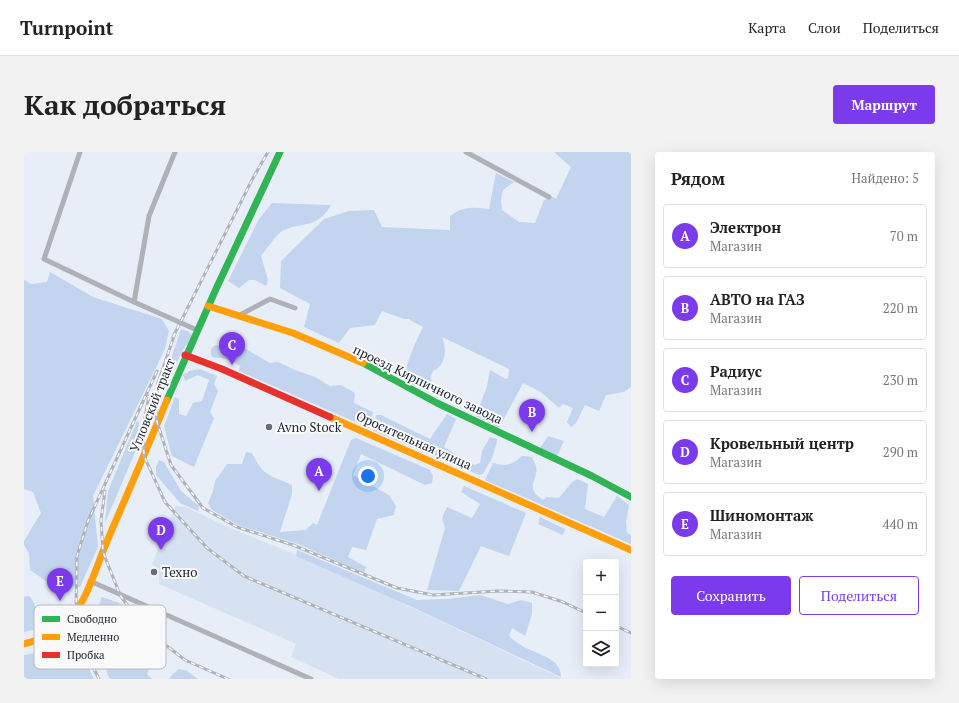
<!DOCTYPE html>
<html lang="ru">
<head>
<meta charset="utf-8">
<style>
  :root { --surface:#fff; --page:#f2f2f2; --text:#222; --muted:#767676; --line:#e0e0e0; --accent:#7c3aed }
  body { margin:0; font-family:"PT Serif",serif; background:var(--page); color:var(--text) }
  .controls { position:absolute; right:12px; bottom:12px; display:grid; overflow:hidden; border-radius:4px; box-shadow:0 4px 16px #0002 }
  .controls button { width:36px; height:36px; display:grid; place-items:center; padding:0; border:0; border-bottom:1px solid var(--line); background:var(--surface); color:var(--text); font:20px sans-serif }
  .you { position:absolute; left:344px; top:324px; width:14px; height:14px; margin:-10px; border:3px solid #fff; border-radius:50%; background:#1a73e8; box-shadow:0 0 0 6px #1a73e833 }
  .badge { display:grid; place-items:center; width:26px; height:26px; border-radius:50%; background:var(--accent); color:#fff; font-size:13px; font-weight:700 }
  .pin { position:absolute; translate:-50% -33px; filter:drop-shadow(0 1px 2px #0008) }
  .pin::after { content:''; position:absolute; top:21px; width:14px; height:12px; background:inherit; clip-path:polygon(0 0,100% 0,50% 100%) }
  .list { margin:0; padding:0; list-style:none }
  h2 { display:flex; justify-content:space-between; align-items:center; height:52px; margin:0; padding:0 16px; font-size:17px }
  h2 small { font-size:13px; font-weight:400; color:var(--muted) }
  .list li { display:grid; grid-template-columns:26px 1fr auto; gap:12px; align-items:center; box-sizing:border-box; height:64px; margin:0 8px 8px; padding:0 8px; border:1px solid var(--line); border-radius:4px }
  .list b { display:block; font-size:15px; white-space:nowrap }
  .list p { margin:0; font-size:13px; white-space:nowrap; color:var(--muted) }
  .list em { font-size:13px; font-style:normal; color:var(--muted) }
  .actions { display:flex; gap:8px; padding:12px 16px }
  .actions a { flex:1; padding:9px 0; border:1px solid var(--accent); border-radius:4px; text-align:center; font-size:14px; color:var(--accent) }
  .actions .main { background:var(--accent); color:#fff }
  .icon { flex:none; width:22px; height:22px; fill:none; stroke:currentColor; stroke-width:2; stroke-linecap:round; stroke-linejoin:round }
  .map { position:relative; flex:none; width:607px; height:527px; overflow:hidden; border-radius:4px }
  header { display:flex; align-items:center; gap:24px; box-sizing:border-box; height:56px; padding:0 20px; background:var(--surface); border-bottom:1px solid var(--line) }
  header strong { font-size:19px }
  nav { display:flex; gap:22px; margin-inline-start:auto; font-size:14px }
  .intro { display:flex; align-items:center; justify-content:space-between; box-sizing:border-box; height:96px; padding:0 24px }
  h1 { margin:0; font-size:28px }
  .button { padding:10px 18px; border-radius:4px; background:var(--accent); color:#fff; font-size:14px; font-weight:700 }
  main { display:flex; gap:24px; padding:0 24px }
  aside { flex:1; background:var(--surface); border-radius:4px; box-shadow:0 4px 16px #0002 }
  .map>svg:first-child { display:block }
  .built { fill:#d6e2f1 }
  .green { fill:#c2d4ee }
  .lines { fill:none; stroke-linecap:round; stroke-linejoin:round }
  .street { stroke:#aeb1b6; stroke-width:5 }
  .fast { stroke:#30b455; stroke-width:7 }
  .slow { stroke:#ff9f0a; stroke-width:7 }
  .jam { stroke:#e5322d; stroke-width:7 }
  .rail-casing { stroke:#afb2b9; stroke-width:3 }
  .rail { stroke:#f9f9f9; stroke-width:1.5; stroke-dasharray:4.5; stroke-linecap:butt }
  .poi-dot { fill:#666d78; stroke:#f9f9f9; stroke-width:1.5 }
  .labels { text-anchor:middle; stroke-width:4; stroke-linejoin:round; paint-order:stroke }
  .street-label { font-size:13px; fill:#212833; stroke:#f9f9f9 }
  .poi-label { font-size:13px; fill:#212833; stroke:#f9f9f9; text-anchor:start }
  .key { fill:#f9f9f9; stroke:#b8babe; stroke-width:1 }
  .key-label { font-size:11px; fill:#212833 }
</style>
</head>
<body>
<header>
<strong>Turnpoint</strong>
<nav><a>Карта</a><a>Слои</a><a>Поделиться</a></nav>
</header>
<div class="intro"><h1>Как добраться</h1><a class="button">Маршрут</a></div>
<main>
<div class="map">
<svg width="607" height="527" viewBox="0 0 607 527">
  <rect width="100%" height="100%" fill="#e7eef8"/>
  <polygon class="built" points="152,354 162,355 208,377 298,413 539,527 315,527 267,505 272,492 135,432 135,417 128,412"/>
  <g class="green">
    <path d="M530 0H607V235L600 240 582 243 575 259 561 253 552 271 547 275 543 270 549 256 539 252 535 256 517 240 499 231 475 276 452 264 463 234 466 218 482 227 484 226 485 217 418 185C423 197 422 214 409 219L407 224 408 235 404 239 384 231 380 225C384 207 391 191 399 175L386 168V167H380L358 159 351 173 326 176 315 191 280 175 286 152 256 136 257 109 300 67 325 59 350 58 358 75 426 78V64C440 54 449 55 465 57L472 21 490 30 479 38 477 48 478 58 495 70 511 71 520 48 529 45 532 47 547 15Z"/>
    <path d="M248 51 307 53C293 77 281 69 260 78 253 81 242 98 237 104L244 128 242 134 231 128H225L215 136 204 129 235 67Z"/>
    <polygon points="26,120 69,145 138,167 145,179 141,197 69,344 74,395 56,435 25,431 6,418 5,401 0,393 0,389 17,361 9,340 0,337 0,128 7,132 23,130"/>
    <polygon points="157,177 163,179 168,183 166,191 161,194 143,230 140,229 138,225 147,207"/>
    <path d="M191 193 215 198 222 197 246 211 254 210 271 218 291 225 306 234 317 233 331 241 330 251 349 260 345 276 215 219 216 214C208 207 198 206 188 205 186 199 186 197 191 193Z"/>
    <polygon points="176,217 193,224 190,232 194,239 186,260 190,266 170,315 148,304 143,286 140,274 151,245 155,247 155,262 162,264 169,251 178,249 185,228 174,223 161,229 159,223 165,219"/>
    <polygon points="423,262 432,267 420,295 450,313 456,311 458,299 466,285 473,287 473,290 468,306 459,322 455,323 350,279 352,263 357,263 406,287"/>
    <polygon points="113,269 115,270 113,287 115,291 81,371 84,339"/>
    <polygon points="524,284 540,289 533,304 516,296"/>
    <path d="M332 286 406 318 409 324 408 331 401 333 337 302 329 323 365 343 372 354 370 363 353 367 342 398 328 395 324 405 342 415 340 421 274 392 214 373 188 358 184 351 189 339 191 329 203 312H218L222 300 228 301C239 324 245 323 268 333V342L256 380 282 378 289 371 293 373 327 288Z"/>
    <path d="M498 304 508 305C509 308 511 311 512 314 515 329 499 335 519 348L522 345 535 346 548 330 553 327 564 332 561 357 580 365 593 344 605 353 602 370 603 381 607 383V392L461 328 469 311C483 315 487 313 498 304Z"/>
    <polygon points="135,308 140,310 157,339 175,354 174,359 156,351 132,323 132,315"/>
    <polygon points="440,334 502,361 485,404 457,394 435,439 403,438 421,376 418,366 423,355 448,366 456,352 437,340"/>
    <polygon points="516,365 541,377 539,383 514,372"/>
    <path d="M273 398 393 448 423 447 456 443 484 452 497 448 508 451V462L501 484 488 476 485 484C489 488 495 492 500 495 513 502 538 507 537 525L388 455 272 404Z"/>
    <polygon points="2,444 5,444 7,446 19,468 18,476 0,480 0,445"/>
    <polygon points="78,445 95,451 112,475 136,494 123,522 128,527 86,527 83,521 70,466"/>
    <polygon points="51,487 70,527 4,527 0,525 0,503 18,500"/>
    <polygon points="155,517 163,519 174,527 145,527 149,522"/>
  </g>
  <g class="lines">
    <g class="street">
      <polyline points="56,0 20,107 110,150 173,178"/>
      <polyline points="442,0 525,45"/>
      <polyline points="110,150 125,64 151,0"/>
      <polyline points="214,164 246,147 271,156"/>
      <polyline points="66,429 287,527"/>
    </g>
    <g class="fast">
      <polyline points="339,211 413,251 568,324 607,345"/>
      <polyline points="143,248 192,137 256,0"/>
    </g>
    <g class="slow">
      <polyline points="184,154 269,181 339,211"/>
      <polyline points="306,265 607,398"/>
      <path d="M0 492C14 488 30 484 41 473 61 454 71 419 81 394 102 345 123 297 143 248"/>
    </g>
    <polyline class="jam" points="161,203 198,217 306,265"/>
    <defs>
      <g id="rail">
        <polyline points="151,181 134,231 132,254 133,270 147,313 179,356 213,375 269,393 373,436 409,443 474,439 508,440 539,450 562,461"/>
        <polyline points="149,185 229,26 244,0"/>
        <polyline points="125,244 119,276 120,304 141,350 183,396 220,424 462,527"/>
        <polyline points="81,339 77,368 79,400 96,443 121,477 161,508 204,527"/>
        <polyline points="592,474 607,481"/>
        <polyline points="75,527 63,503 52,458 53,404 64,369 133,219"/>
      </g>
    </defs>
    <use href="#rail" class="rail-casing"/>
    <use href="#rail" class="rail"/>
  </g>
  <g class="poi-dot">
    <circle cx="245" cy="275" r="4"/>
    <circle cx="130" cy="420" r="4"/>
  </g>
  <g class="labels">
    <g class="street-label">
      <text transform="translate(404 232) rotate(26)" y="5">проезд Кирпичного завода</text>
      <text transform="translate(128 253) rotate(-68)" y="5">Угловский тракт</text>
      <text transform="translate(390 288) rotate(24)" y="5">Оросительная улица</text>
    </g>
    <g class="poi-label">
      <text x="253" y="280">Avno Stoсk</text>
      <text x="138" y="425">Техно</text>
    </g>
  </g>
  <rect x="10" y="453" width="132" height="64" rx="6" class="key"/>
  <rect x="18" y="464" width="18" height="6" fill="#30b455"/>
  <rect x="18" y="482" width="18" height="6" fill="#ff9f0a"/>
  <rect x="18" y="500" width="18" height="6" fill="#e5322d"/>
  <g class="key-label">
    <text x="43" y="471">Свободно</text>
    <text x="43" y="489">Медленно</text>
    <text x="43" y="507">Пробка</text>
  </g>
</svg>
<div class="controls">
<button>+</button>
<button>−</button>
<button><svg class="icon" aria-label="layers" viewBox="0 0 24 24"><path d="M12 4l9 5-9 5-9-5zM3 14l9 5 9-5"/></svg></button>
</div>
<div class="you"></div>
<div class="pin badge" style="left:295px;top:339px">A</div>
<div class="pin badge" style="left:508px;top:280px">B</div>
<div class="pin badge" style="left:208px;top:213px">C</div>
<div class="pin badge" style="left:137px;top:398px">D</div>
<div class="pin badge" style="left:36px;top:449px">E</div>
</div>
<aside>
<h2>Рядом<small>Найдено: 5</small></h2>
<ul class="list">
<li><span class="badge">A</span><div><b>Электрон</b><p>Магазин</p></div><em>70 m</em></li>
<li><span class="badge">B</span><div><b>АВТО на ГАЗ</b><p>Магазин</p></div><em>220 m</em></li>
<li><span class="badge">C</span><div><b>Радиус</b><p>Магазин</p></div><em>230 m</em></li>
<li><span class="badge">D</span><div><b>Кровельный центр</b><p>Магазин</p></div><em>290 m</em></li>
<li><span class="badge">E</span><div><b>Шиномонтаж</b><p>Магазин</p></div><em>440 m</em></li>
</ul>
<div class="actions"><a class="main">Сохранить</a><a>Поделиться</a></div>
</aside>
</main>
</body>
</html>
